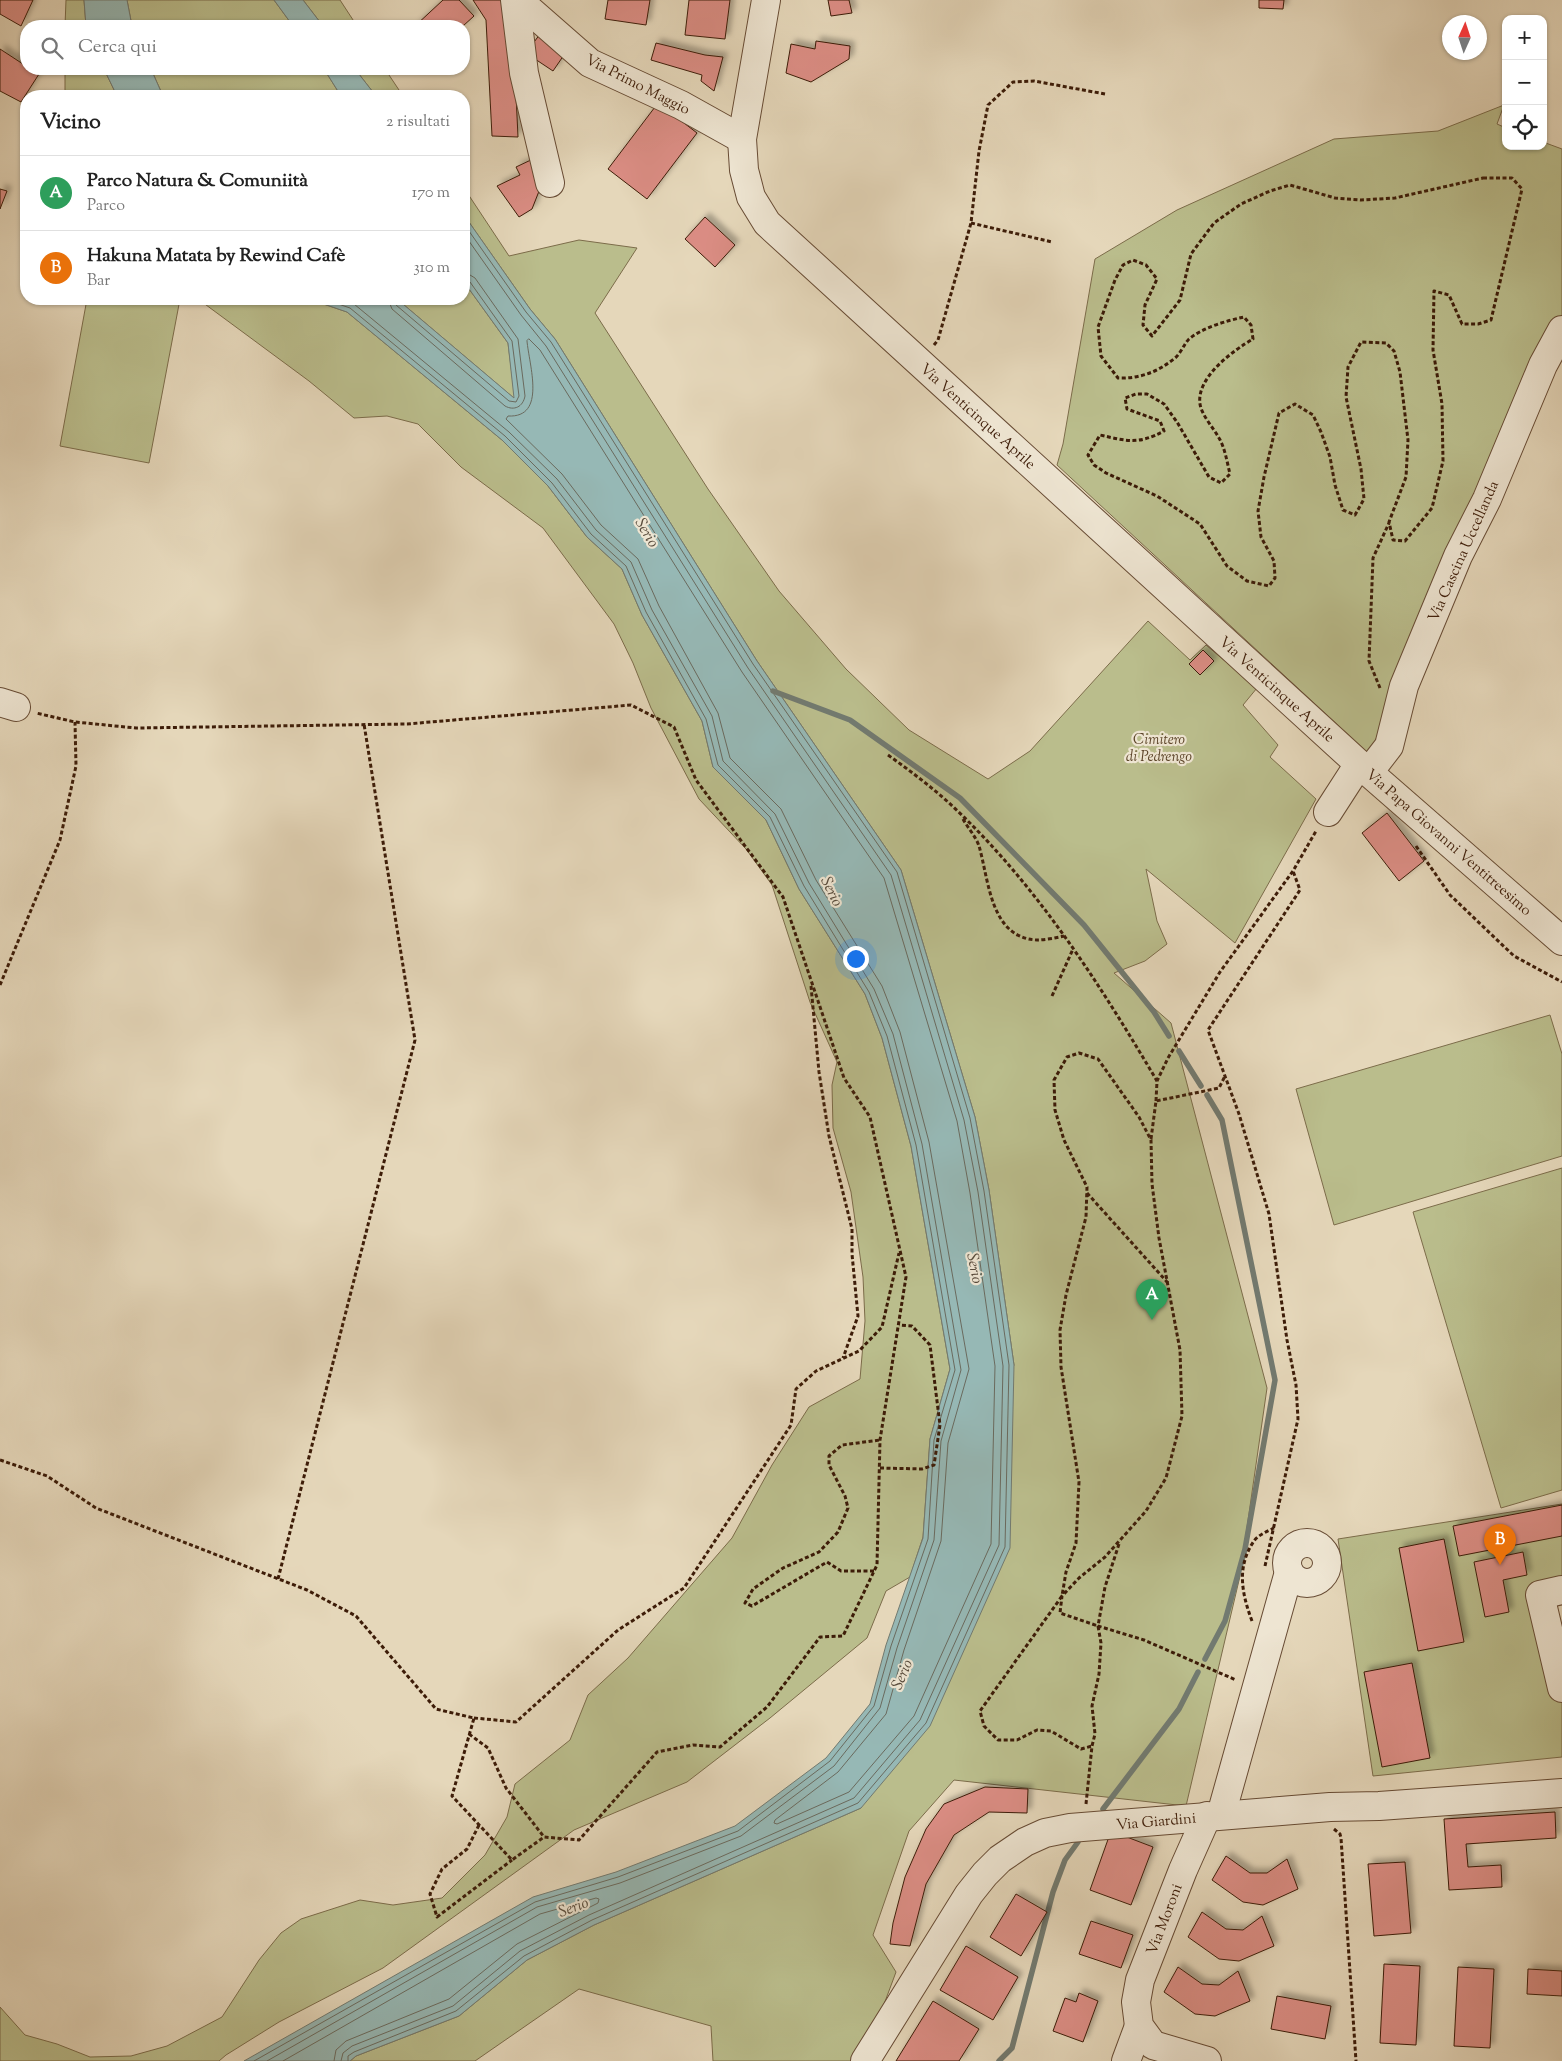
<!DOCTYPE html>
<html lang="it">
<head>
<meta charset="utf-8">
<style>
  :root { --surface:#fff; --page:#f6f6f6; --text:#222; --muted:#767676; --line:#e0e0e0; --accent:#db2777 }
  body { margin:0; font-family:"Sorts Mill Goudy",serif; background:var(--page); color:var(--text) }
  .controls { position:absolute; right:15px; top:15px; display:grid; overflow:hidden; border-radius:10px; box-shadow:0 1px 4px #0004 }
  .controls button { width:45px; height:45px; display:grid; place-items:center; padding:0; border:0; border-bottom:1px solid var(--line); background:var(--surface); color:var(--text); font:25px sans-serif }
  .compass { position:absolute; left:1442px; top:15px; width:45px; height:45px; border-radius:50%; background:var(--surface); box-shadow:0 1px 4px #0004; rotate:3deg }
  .you { position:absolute; left:855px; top:958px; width:18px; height:18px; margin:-12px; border:4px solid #fff; border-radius:50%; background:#1a73e8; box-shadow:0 0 0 8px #1a73e833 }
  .badge { display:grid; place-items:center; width:32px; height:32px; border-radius:50%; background:var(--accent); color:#fff; font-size:16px; font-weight:700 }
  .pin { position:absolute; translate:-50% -41px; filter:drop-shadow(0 1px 2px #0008) }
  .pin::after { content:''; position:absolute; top:26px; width:18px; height:15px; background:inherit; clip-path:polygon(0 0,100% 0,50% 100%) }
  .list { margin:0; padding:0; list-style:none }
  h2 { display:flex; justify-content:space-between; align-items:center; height:65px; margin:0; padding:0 20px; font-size:21px }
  h2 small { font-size:16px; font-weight:400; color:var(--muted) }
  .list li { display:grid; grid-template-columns:32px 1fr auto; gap:15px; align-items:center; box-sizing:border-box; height:75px; padding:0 20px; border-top:1px solid var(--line) }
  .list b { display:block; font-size:19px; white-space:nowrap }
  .list p { margin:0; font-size:16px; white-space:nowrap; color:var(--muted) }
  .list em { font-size:16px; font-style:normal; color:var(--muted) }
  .icon { flex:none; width:28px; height:28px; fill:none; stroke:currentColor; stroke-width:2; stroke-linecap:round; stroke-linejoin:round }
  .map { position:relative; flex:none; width:1562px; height:2061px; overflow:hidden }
  .search { position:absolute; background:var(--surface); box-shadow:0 1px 4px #0004; left:20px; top:20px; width:450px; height:55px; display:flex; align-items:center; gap:12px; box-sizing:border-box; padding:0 18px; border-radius:20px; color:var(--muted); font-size:19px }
  .panel { position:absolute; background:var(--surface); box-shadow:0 1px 4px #0004; left:20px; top:90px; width:450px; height:215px; border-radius:20px }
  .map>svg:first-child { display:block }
  .green { fill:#babd8c; stroke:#7c6c4a }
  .water { fill:#96b8b5; stroke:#727a70 }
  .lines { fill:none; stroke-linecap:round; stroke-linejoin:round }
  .shore { stroke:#6a6a5e; stroke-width:1 }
  .stream { stroke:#727a70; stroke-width:5.5 }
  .building { fill:#db8d84; stroke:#3d1c08; filter:url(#shadow) }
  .minor-casing { stroke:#674b34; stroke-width:30 }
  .path { stroke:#3d1c08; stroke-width:3; stroke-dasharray:4 2.5; stroke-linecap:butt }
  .minor { stroke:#eee5d2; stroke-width:28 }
  .labels { text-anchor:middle; stroke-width:4.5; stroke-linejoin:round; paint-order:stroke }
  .street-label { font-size:15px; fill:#3d1c08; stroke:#eee5d2 }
  .park-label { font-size:15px; font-style:italic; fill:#5c4429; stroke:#eee5d2 }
  .water-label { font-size:16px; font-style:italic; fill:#584b3c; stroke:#eee5d2 }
</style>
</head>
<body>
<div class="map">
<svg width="1562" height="2061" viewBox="0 0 1562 2061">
  <defs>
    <filter id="shadow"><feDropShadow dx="4.5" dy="-4.5" stdDeviation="2.5" flood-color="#0004"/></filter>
  </defs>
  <rect width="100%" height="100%" fill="#e5d7ba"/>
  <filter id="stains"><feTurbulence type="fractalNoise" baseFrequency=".004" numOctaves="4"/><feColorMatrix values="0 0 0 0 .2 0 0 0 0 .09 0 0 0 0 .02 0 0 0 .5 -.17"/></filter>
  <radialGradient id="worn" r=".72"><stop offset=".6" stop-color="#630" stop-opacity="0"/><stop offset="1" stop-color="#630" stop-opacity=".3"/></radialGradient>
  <g class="green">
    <polygon points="66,0 84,0 86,26 65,26"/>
    <polygon points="127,0 274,0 293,26 132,26"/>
    <polygon points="303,0 340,0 357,26 323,26"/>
    <polygon points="65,69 104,69 117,96 65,96"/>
    <polygon points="151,69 324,69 341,96 163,96"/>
    <polygon points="355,69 385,69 403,96 376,96"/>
    <polygon points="1504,105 1497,124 1506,128 1506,146 1543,146 1543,142 1562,149 1562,343 1408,653 1370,755 1057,465 1063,444 1095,259 1177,210 1334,139 1438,131"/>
    <polygon points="464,188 509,256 579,240 637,248 595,313 708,489 779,591 846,669 909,730 988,779 1030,751 1148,621 1190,660 1206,645 1257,688 1243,705 1278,745 1270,757 1316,799 1235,943 1146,869 1157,921 1167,944 1145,961 1114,973 1171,1023 1267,1388 1240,1576 1186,1806 954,1780 909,1831 873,1935 896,1972 880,2015 853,2061 713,2061 711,2026 579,1989 475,2061 350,2061 356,2056 459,2016 527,1960 594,1925 861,1808 1014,1365 989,1190 975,1117 901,870 757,661 555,339 530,309 464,215"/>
    <polygon points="464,282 508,343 515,399 397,299 464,299"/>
    <polygon points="87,299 180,299 149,463 60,446"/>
    <polygon points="198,299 309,299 347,312 502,440 548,486 587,537 622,569 642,615 702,721 713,767 766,820 799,889 865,994 882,1038 911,1146 950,1369 930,1439 923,1537 910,1577 886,1591 867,1638 770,1718 687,1782 574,1830 383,1968 279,2022 226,2055 219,2061 0,2061 0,2007 25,2035 57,2044 90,2057 131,2056 167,2046 222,2017 259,1960 281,1933 301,1919 360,1900 393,1905 442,1898 485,1855 507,1817 515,1784 570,1740 588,1695 628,1658 732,1538 772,1465 809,1407 860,1379 865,1321 863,1277 851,1192 833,1128 832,1085 837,1062 810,1002 772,885 746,849 699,799 651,708 633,663 614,624 543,528 461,467 418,424 387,416 354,418 309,381"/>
    <polygon points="1550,1015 1562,1054 1562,1156 1334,1225 1296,1089"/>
    <polygon points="1562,1168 1562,1490 1501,1508 1413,1212"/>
    <polygon points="1562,1504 1562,1593 1547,1595 1562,1694 1562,1757 1373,1776 1338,1539"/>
  </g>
  <g class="water">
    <polygon points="84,0 127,0 132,26 86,26"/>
    <polygon points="274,0 303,0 323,26 293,26"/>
    <polygon points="104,69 151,69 163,96 117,96"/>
    <polygon points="324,69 355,69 376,96 341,96"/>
    <polygon points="464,215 530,309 555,339 757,661 901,870 975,1117 989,1190 1014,1365 1010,1548 930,1726 861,1808 594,1925 527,1960 459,2016 356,2056 350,2061 244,2061 533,1897 616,1872 735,1826 826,1758 870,1704 886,1645 923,1538 930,1439 950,1369 911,1146 882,1038 865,994 799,889 766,820 713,767 702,721 642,615 622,569 587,537 548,486 502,440 347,312 309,299 397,299 514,398 508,343 464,282"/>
  </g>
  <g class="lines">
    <g class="shore">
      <path d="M388 299 392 309 505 406C514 411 523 407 525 396L518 339 475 278 470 275 464 274"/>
      <polyline points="394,299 396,305 509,401 516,402 519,396 512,341 470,282 464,280"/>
      <path d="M529 339 540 350 742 672 884 878 957 1121 970 1193 995 1366 991 1544 914 1716 849 1792 777 1824 774 1823 775 1820 838 1772 886 1714 904 1650 941 1541 948 1443 969 1369 929 1142 900 1032 882 986 816 880 781 809 730 758 718 713 659 606 638 559 601 525 562 474 506 419 508 416C547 418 529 365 527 341Z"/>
      <polyline points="254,2061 535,1902 618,1877 738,1831 830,1761 874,1706 891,1646 928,1539 934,1440 955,1370 916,1145 887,1036 869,992 804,886 770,817 718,765 706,719 646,612 626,566 591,534 552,483 505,436 350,308 324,299"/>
      <polyline points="267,2061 537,1907 620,1883 741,1836 834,1766 880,1708 897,1648 934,1540 941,1441 961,1370 922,1144 893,1034 874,989 809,883 775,814 723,761 712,716 652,610 631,562 596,530 557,479 509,432 354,304 342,299"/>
      <polyline points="283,2061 540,1914 596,1898 599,1899 598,1903 517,1944 449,1999 346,2041 336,2050 334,2061"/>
      <polyline points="341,2061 343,2053 352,2046 453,2006 520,1951 589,1915 854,1798 920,1720 999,1545 1003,1366 978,1192 964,1120 891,875 748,668 546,346 521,315 464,234"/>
      <polyline points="348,2061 348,2056 354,2052 456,2011 524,1956 592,1920 858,1803 926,1723 1005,1547 1009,1365 984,1191 970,1118 897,872 753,664 551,342 526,312 464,224"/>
    </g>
    <g class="stream">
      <polyline points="773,691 850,720 960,798 1084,925 1154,1012 1169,1036"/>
      <polyline points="1179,1051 1201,1086"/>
      <polyline points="1205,1659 1225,1621 1245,1549 1275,1380 1222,1120 1207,1095"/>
      <polyline points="1103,1809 1179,1709 1198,1672"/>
      <polyline points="999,2061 1012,2048 1053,1892 1065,1860 1078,1842"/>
    </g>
  </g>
  <g class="building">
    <polygon points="0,0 33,0 21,26 0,14"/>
    <polygon points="443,0 459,0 474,16 463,26 415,26"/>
    <polygon points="473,0 505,0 512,11 518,137 492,136 486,20"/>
    <polygon points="608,0 650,0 646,25 605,19"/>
    <polygon points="689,0 730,0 725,39 685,35"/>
    <polygon points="828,0 849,0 852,13 831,16"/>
    <polygon points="1259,0 1284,0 1283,9 1259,8"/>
    <polygon points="540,34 566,52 553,71 526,53"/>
    <polygon points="816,41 850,46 849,59 811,82 786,73 791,44 815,49"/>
    <polygon points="656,43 705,55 723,57 714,91 701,81 702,75 651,60"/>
    <polygon points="0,49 26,66 26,69 30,69 39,74 21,102 0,91"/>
    <polygon points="658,103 697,133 647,199 608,169"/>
    <polygon points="533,159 543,181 532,209 519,217 497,186 520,175 516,167"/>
    <polygon points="0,189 7,191 0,209"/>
    <polygon points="705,217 735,245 715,267 685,239"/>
    <polygon points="1203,650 1214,661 1200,675 1189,664"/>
    <polygon points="1387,813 1424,861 1399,881 1362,833"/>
    <polygon points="1562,1505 1562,1536 1459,1556 1453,1526"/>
    <polygon points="1444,1539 1464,1642 1418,1651 1399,1548"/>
    <polygon points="1523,1552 1527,1575 1503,1580 1509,1612 1485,1617 1474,1562"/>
    <polygon points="1412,1663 1430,1758 1382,1767 1364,1672"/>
    <polygon points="985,1787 1028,1789 1027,1813 989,1812 954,1835 926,1884 910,1946 890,1944 893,1923 905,1877 926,1829 944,1804"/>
    <polygon points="1555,1812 1556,1838 1466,1844 1468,1867 1501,1865 1502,1887 1449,1890 1444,1819"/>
    <polygon points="1111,1831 1153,1847 1131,1905 1090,1890"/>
    <polygon points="1226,1856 1250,1873 1267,1873 1287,1859 1298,1889 1263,1905 1243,1902 1212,1880"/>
    <polygon points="1405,1862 1411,1933 1374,1936 1368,1864"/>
    <polygon points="1016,1894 1047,1912 1021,1956 990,1937"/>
    <polygon points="1202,1912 1226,1929 1243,1930 1262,1916 1274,1946 1239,1961 1219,1959 1188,1937"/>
    <polygon points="1091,1921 1133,1935 1121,1968 1079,1954"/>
    <polygon points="966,1946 1018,1977 993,2020 940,1990"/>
    <polygon points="1384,1964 1420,1966 1416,2045 1380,2043"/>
    <polygon points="1178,1967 1202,1984 1219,1985 1238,1971 1250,2001 1215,2016 1195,2014 1164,1992"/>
    <polygon points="1458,1967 1494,1969 1490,2048 1454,2046"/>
    <polygon points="1528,1969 1562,1971 1562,1996 1527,1994"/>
    <polygon points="1079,1993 1098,2001 1083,2042 1053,2031 1065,1998 1076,2002"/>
    <polygon points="1277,1996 1331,2006 1325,2039 1271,2029"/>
    <polygon points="933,2001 979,2029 959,2061 896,2061"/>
  </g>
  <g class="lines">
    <defs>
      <g id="minor">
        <polyline points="515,0 524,73 550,183"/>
        <polyline points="518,0 590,63 681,105 742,139"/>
        <polyline points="766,0 742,139 744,170 751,197 767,223 1359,764 1562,941"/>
        <polyline points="0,702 16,707"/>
        <polyline points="1369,772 1389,746 1404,686 1458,556 1487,499 1543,365 1562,330"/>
        <polyline points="1328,812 1359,764"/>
        <circle cx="1307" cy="1563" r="20"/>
        <polyline points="1562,1590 1540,1595 1562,1688"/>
        <polyline points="1221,1815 1289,1572"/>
        <polyline points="865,2061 969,1894 985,1874 1000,1859 1025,1842 1045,1833 1070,1828 1330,1807 1379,1806 1562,1793"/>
        <polyline points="1126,2061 1139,2026"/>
        <polyline points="1207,2061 1153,2045 1139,2026 1136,2002 1140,1980 1183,1870 1207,1816"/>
      </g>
    </defs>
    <use href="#minor" class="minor-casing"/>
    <g class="path">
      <path d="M1483 178H1512L1522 189 1491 320 1478 324H1462L1449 295 1434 291 1433 350 1442 404 1443 461 1432 508 1405 541 1393 540 1389 522 1406 477 1408 440 1400 372 1394 351 1386 343 1361 342 1348 367 1346 397 1361 469 1364 499 1355 515 1343 510 1335 485 1330 457 1321 432 1313 415 1295 404 1279 413 1264 477 1258 511 1261 537 1274 561 1275 578 1269 586 1247 581 1227 566 1200 524 1157 496 1106 473 1094 465 1088 455 1100 435C1127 441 1138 445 1164 431L1160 421 1127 409 1125 398 1136 394H1147L1164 404 1177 422 1209 477 1221 483 1230 474C1227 462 1225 448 1219 438 1213 427 1202 416 1200 404 1196 377 1234 350 1253 339L1251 325 1244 317C1226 321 1204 327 1189 339 1184 344 1181 353 1175 358 1158 372 1139 379 1118 378L1101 356 1098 327 1115 280 1123 265 1133 260 1146 265 1157 279 1145 305 1143 325 1152 336 1180 300 1191 254 1214 223 1241 204 1270 191 1290 185 1335 198 1361 200 1395 198Z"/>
      <polyline points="971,223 1052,242"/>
      <polyline points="934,345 938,340 971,223 979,151 988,105 1013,82 1034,81 1105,94"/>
      <polyline points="1380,688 1369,661 1373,558 1389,523"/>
      <path d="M888 755C909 770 929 785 948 802 1034 881 1098 981 1157 1081"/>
      <path d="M963 819C968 828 976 837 979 846 989 880 990 938 1037 940 1045 940 1055 938 1064 936"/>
      <polyline points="1416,846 1450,895 1514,956 1562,982"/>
      <polyline points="0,985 60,840 76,766 75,722"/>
      <polyline points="811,986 819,1072 829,1136 852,1229 852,1254 858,1316 843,1358"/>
      <polyline points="1052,996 1073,949"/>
      <polyline points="1156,1101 1157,1081 1168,1058 1220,972 1293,871 1316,831"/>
      <polyline points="1151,1139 1156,1101 1219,1088 1225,1076"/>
      <polyline points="1087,1193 1168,1283"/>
      <polyline points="0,1460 47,1476 96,1508 307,1590 356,1616 436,1709 474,1718 452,1796 512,1860 544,1837 579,1840 657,1752 693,1745 720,1747 767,1707 820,1637 843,1636 877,1565 880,1440 906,1277 870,1117 844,1078 783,897 696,780 674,727 631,705 407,724 136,728 75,722 36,713"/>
      <polyline points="880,1468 922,1469 934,1465 940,1425 930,1345 912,1326 899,1325"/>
      <polyline points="1119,1544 1105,1587 1098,1626 1144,1640 1236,1680"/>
      <polyline points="1265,1566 1298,1419 1296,1385 1287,1340 1269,1214 1239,1114 1208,1030 1300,890 1293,871"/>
      <polyline points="874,1571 841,1571 827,1562 752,1606 745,1603 753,1589 783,1568 819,1552 838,1532 848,1508 845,1496 829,1465 829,1456 842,1445 880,1440"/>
      <polyline points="278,1579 415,1040 364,724"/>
      <path d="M1252 1621C1242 1594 1236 1567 1254 1541 1258 1535 1268 1531 1274 1528"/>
      <polyline points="474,1718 516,1722 618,1630 684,1588 791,1425 796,1389 816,1371 859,1351 882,1327 899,1253"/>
      <polyline points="469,1734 488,1748 506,1788 544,1837"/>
      <polyline points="1086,1804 1092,1746 1095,1734 1092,1706 1099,1674 1101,1643 1098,1626 1060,1613 1062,1596 1079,1578 1105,1557 1146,1511 1166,1478 1182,1416 1180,1350 1159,1238 1152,1184 1151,1140 1139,1117 1098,1059 1079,1053 1067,1057 1054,1080 1055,1110 1064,1140 1087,1187 1086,1217 1066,1295 1060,1330 1061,1367 1079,1482 1076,1543 1066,1572 1062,1596 980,1711 984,1726 998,1740 1017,1740 1037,1730 1051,1731 1081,1749 1092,1746"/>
      <polyline points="479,1825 467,1849 442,1869 430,1894 437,1917 512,1860"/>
      <polyline points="1334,1829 1340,1834 1341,1838 1356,2061"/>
    </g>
    <use href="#minor" class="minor"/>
  </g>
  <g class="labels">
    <g class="street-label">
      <text transform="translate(638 84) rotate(27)" y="5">Via Primo Maggio</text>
      <text transform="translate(978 416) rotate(42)" y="5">Via Venticinque Aprile</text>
      <text transform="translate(1463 551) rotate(-66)" y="5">Via Cascina Uccellanda</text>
      <text transform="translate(1277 689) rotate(42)" y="5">Via Venticinque Aprile</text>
      <text transform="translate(1449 842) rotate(41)" y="5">Via Papa Giovanni Ventitreesimo</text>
      <text transform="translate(1156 1821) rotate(-5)" y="5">Via Giardini</text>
      <text transform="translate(1164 1919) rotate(-69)" y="5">Via Moroni</text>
    </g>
    <g class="park-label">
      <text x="1159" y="744">Cimitero<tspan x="1159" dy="17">di Pedrengo</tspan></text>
    </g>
    <g class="water-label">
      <text transform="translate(648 532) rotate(59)" y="6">Serio</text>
      <text transform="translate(833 891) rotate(64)" y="6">Serio</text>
      <text transform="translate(976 1268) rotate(79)" y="6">Serio</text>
      <text transform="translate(901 1674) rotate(-67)" y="6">Serio</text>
      <text transform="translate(573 1906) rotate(-20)" y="6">Serio</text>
    </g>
  </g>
  <rect width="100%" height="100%" filter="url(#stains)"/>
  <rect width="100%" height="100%" fill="url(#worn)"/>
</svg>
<div class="controls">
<button>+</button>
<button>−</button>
<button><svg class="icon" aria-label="locate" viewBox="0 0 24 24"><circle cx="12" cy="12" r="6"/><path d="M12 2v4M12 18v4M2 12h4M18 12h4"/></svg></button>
</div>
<svg class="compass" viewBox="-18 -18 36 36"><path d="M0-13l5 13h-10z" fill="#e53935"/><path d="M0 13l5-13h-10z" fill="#767676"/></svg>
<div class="you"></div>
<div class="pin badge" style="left:1152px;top:1320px;background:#2e9e5b">A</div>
<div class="pin badge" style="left:1500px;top:1565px;background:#e8710a">B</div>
<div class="search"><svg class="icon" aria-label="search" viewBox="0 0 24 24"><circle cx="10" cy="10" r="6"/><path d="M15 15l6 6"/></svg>Cerca qui</div>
<section class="panel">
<h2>Vicino<small>2 risultati</small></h2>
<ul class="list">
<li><span class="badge" style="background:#2e9e5b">A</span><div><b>Parco Natura &amp; Comuniità</b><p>Parco</p></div><em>170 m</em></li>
<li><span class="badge" style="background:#e8710a">B</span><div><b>Hakuna Matata by Rewind Cafè</b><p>Bar</p></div><em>310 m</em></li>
</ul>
</section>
</div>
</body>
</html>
